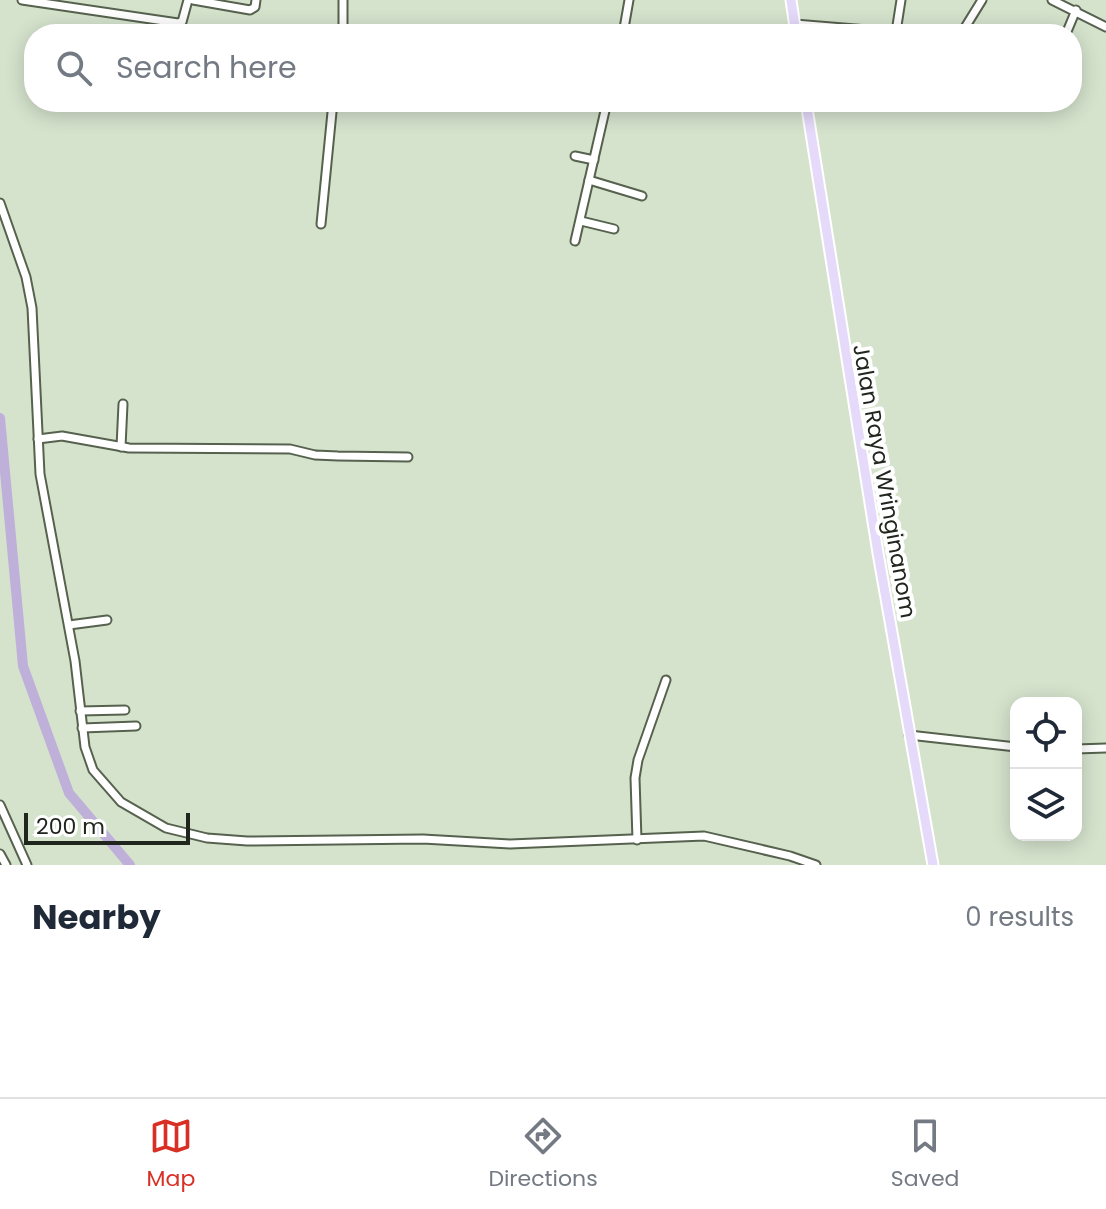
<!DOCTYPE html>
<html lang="en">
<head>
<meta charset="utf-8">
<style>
  :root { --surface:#fff; --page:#f6f6f7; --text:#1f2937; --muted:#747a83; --line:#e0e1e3; --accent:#d93025 }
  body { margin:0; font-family:Poppins,sans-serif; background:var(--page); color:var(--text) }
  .controls { position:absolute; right:24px; bottom:24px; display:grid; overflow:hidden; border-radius:16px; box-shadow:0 4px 20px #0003 }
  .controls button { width:72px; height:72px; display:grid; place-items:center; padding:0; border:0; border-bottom:2px solid var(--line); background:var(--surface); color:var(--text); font:40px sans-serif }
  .scale { position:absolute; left:24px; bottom:20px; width:166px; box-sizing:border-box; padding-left:8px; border:4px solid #20251d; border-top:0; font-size:22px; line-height:28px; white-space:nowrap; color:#20251d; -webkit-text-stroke:6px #fff; paint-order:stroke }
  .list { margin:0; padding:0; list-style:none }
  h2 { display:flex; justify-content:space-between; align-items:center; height:104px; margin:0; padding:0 32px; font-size:34px }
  h2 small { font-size:26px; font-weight:400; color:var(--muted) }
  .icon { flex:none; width:44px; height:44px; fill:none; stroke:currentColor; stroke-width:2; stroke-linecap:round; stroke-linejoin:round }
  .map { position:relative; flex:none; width:1106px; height:865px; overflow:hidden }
  .search { position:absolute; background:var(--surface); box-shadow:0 4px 20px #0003; left:24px; right:24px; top:24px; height:88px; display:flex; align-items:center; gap:20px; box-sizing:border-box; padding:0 28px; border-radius:32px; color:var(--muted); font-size:30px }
  .sheet { height:232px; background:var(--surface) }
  nav { display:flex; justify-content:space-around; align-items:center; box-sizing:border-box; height:112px; border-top:2px solid var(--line); background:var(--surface); font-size:22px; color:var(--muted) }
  nav a { display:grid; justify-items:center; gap:4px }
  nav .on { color:var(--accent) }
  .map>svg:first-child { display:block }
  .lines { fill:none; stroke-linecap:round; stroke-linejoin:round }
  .river { stroke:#bfb0da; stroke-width:10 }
  .minor-casing { stroke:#56614e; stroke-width:11 }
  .major-casing { stroke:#fff; stroke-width:13 }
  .minor { stroke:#fff; stroke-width:7 }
  .major { stroke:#e6dafb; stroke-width:9 }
  .labels { text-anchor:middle; stroke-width:8; stroke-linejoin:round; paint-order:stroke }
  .street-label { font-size:22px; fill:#20251d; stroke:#fff }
</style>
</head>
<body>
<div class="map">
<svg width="1106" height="865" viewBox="0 0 1106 865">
  <rect width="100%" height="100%" fill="#d5e3cd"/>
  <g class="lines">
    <polyline class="river" points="0,418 23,666 69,793 130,865"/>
    <defs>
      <g id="minor">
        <polyline points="22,0 178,23 182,22 188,0"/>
        <polyline points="193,0 250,10 255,7 256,0"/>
        <polyline points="343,0 343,34"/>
        <polyline points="1052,0 1106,27"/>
        <polyline points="795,24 916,34"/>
        <polyline points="896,32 901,0"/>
        <polyline points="623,34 629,0"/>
        <polyline points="961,34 982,0"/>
        <polyline points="1066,34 1076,10"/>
        <polyline points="575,156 594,160"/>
        <polyline points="589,180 642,196"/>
        <polyline points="0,203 26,277 32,308 40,474 75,661 85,747 93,770 121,802 166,828 207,838 247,841 423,839 510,844 704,836 790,856 816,865"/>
        <polyline points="581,221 614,229"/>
        <polyline points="321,224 333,102"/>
        <polyline points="575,241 607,102"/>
        <polyline points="38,439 62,436 129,448 290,449 315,455 338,456 408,457"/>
        <polyline points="121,447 123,404"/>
        <polyline points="69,625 107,620"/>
        <polyline points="80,711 125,710"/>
        <polyline points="82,728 136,726"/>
        <polyline points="909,735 1016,747"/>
        <polyline points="1076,749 1106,748"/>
        <polyline points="0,805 27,865"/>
        <polyline points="637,840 635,778 638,760 666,680"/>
        <polyline points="0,854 6,865"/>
      </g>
      <g id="major">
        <polyline points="791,0 796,34"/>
        <polyline points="806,102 878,553 933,865"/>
      </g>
    </defs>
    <use href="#minor" class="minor-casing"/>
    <use href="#major" class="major-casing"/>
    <use href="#minor" class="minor"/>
    <use href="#major" class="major"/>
  </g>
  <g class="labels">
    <g class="street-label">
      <text transform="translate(885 481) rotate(80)" y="8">Jalan Raya Wringinanom</text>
    </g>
  </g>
</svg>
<div class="controls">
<button><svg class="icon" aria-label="locate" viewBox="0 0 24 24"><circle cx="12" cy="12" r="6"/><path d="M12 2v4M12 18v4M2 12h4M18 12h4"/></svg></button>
<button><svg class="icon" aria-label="layers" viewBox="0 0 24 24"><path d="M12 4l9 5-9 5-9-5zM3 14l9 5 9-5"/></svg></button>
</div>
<div class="scale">200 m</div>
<div class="search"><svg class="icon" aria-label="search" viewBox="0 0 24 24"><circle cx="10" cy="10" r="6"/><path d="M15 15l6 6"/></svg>Search here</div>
</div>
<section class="sheet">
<h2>Nearby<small>0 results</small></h2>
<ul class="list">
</ul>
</section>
<nav>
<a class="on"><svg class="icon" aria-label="map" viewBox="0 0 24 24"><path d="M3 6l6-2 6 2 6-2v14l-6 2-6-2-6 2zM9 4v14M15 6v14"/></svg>Map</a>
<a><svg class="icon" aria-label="directions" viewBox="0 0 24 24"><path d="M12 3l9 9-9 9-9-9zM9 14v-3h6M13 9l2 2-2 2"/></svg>Directions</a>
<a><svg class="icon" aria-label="saved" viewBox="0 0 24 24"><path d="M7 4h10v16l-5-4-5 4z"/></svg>Saved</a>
</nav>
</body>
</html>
